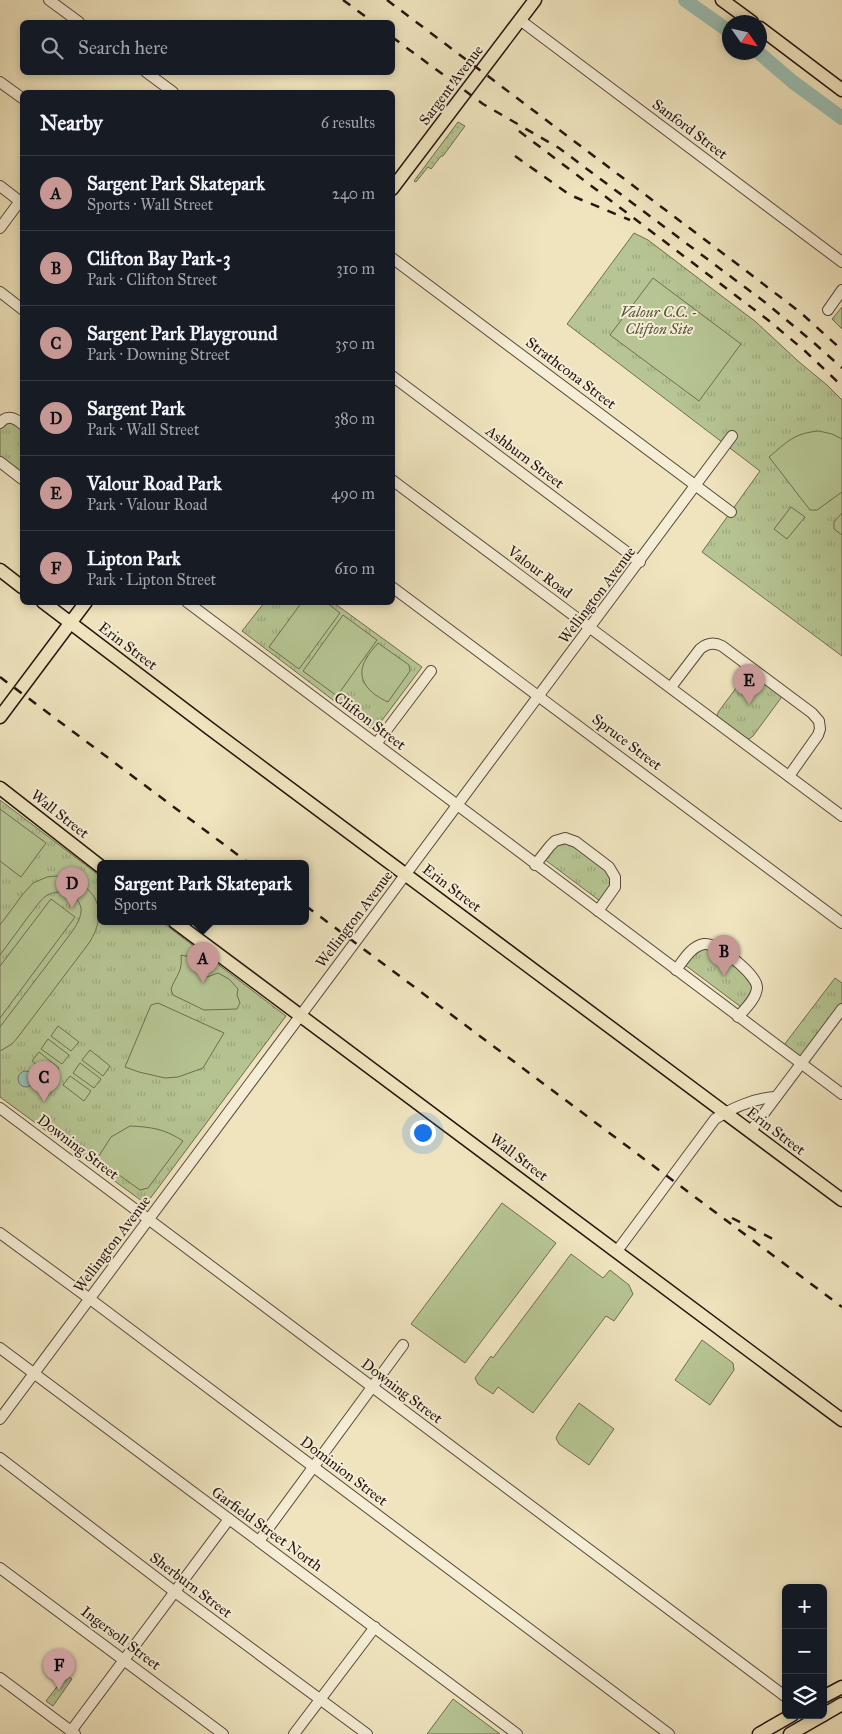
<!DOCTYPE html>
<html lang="en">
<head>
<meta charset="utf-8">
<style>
  :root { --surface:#171b24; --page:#20242c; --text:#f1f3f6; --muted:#9ea1a6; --line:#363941; --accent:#c59692 }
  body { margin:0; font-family:"IM FELL Great Primer",serif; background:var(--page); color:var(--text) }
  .controls { position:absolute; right:15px; bottom:15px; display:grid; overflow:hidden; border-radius:8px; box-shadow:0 2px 8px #0003 }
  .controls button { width:45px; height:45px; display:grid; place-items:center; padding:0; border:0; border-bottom:1px solid var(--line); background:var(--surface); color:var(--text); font:25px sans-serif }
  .compass { position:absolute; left:722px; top:15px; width:45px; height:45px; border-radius:50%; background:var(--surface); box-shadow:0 2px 8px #0003; rotate:124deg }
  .you { position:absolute; left:422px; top:1132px; width:18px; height:18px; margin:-12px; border:4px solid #fff; border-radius:50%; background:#1a73e8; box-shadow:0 0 0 8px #1a73e833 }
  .badge { display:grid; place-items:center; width:32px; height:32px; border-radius:50%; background:var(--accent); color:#111; font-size:16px; font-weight:700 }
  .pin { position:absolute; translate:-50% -41px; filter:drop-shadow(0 1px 2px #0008) }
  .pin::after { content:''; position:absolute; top:26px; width:18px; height:15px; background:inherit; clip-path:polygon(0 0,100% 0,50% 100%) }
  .popup { position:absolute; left:97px; top:860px; width:212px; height:65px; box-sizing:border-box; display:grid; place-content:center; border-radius:8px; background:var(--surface); filter:drop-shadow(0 1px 4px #0005); font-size:16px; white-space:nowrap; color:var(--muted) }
  .popup b { font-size:19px; color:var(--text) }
  .popup::after { content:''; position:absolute; left:50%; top:100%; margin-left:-10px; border:10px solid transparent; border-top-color:var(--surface) }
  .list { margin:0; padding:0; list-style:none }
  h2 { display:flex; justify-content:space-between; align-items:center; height:65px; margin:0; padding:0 20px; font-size:21px }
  h2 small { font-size:16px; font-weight:400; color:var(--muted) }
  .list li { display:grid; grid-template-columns:32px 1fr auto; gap:15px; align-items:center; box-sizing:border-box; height:75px; padding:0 20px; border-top:1px solid var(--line) }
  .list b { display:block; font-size:19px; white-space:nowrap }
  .list p { margin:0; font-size:16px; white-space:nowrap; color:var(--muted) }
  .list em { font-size:16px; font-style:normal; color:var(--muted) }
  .icon { flex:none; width:28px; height:28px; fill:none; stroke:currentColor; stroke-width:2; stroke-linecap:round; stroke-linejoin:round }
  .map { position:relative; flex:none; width:842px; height:1734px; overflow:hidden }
  .search { position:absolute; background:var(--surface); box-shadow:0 2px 8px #0003; left:20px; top:20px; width:375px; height:55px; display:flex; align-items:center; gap:12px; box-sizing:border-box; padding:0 18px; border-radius:8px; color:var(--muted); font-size:19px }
  .panel { position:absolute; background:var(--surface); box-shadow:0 2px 8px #0003; left:20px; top:90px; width:375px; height:515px; border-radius:8px }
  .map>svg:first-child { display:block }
  .grass { fill:url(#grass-dots); stroke:#6e6e51 }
  .park { fill:url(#park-tufts); stroke:#6e6e51 }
  .pitch { fill:#b6c593; stroke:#6e6e51 }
  .water { fill:#9abeb3; stroke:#6b7b71 }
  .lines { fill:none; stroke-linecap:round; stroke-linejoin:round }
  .river { stroke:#9abeb3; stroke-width:14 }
  .minor-casing { stroke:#584a3b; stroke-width:12 }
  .major-casing { stroke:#25160f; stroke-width:15 }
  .minor { stroke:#f5edd5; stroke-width:10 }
  .major { stroke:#efe4be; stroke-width:12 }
  .rail { stroke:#25160f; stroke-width:2.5; stroke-dasharray:9 9; stroke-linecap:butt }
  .labels { text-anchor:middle; stroke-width:4; stroke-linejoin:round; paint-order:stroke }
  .street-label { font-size:15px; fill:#25160f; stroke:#f5edd5 }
  .park-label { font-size:15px; font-style:italic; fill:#58533d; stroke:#f5edd5 }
</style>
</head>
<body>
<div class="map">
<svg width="842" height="1734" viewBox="0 0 842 1734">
  <defs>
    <pattern id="grass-dots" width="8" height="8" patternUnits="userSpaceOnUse" patternTransform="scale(1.25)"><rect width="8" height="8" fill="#b6c593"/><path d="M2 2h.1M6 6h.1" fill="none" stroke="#9ca87e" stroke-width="1.8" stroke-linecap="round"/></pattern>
    <pattern id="park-tufts" width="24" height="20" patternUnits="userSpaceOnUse" patternTransform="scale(1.25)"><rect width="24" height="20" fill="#b6c593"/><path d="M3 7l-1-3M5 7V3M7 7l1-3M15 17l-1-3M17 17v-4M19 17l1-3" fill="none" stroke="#9ca87e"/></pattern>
  </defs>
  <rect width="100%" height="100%" fill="#efe4be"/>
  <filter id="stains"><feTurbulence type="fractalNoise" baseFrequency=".004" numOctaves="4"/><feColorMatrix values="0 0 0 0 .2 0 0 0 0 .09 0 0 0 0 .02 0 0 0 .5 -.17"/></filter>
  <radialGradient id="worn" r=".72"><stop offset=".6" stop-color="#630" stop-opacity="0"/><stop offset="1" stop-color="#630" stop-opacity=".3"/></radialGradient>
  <polygon class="grass" points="458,122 465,126 443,156 441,156 431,169 428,167 416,182 414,181"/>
  <g class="park">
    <polygon points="634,233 648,240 756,322 798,361 827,385 842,400 842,656 702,552 760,471 567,324"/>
    <polygon points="842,307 842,329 832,319"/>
    <polygon points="10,421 22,428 22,476 0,459 0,428 5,422"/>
    <polygon points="264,603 334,603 422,667 374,731 242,631"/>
    <polygon points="748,672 751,672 781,694 781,698 753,736 749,739 745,738 718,718 717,715 719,711"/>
    <polygon points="0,800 100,876 100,922 162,922 286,1016 146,1204 0,1097"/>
    <polygon points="568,842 609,873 611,884 600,901 544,859 555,845"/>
    <polygon points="698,949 711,949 748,975 753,987 750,995 741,1007 685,965"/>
    <polygon points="835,978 842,983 842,1003 801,1058 784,1045"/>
    <polygon points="66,1675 72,1679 53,1706 46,1701"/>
  </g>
  <g class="pitch">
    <polygon points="653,278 741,344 699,401 610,335"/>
    <path d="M819 431 832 434 842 439V492L817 510H810L769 457C787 442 794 433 819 431Z"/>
    <polygon points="791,507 805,517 787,539 774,529"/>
    <polygon points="842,513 842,535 834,529 834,522"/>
    <polygon points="302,602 327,603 340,613 299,669 269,647"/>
    <polygon points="343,615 377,640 337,696 303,671"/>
    <path d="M378 643 409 665 410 671 388 702C370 694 354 679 366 659 369 653 374 648 378 643Z"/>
    <polygon points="0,809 46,843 21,877 0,861"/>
    <path d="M56 876C94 881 111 909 89 943L18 1037 12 1044 0 1051V1027L71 933C76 926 82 917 81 908 78 893 57 888 46 896 39 901 34 910 28 917 19 930 9 942 0 955V925L23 894 33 883 47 877Z"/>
    <polygon points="51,899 75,917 0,1018 0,966"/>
    <path d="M181 955 193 958 198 971 202 973V975L207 977 218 973 229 979 238 989 237 995 240 1003 237 1009 204 1010 173 995 171 989C176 975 183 972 181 955Z"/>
    <polygon points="158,1003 224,1033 203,1068 178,1077 165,1078 139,1072 125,1067 151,1005"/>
    <polygon points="58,1026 79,1042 71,1051 51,1036"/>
    <polygon points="48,1039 69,1055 62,1064 41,1049"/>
    <polygon points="90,1050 110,1066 103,1076 82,1060"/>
    <polygon points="39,1052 59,1068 52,1077 32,1061"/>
    <polygon points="80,1063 101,1079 94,1088 73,1073"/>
    <polygon points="70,1076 91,1091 84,1101 63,1085"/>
    <path d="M130 1126C152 1127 165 1129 183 1141L148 1188 140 1190 97 1159 111 1137Z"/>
    <polygon points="502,1203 556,1243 465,1363 411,1324"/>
    <polygon points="571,1254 603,1278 610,1270 629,1285 633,1294 614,1321 606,1316 533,1413 498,1387 493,1394 478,1384 475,1378 491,1356 493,1358"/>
    <polygon points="702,1340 733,1363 734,1370 710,1405 675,1380"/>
    <polygon points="579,1403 614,1429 589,1465 559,1444 556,1438 559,1432"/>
    <polygon points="453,1699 500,1734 427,1734"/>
  </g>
  <circle class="water" cx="26" cy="1079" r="8"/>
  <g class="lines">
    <g class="river">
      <polyline points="685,0 730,32"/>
      <polyline points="758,52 793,82 842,118"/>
    </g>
    <defs>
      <g id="minor">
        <polyline points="49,0 79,22"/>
        <polyline points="520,20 842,262"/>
        <polyline points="146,72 173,92"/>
        <polyline points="0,82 22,98"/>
        <polyline points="0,186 22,203"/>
        <polyline points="0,228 20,201"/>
        <polyline points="392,258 731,512"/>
        <polyline points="0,292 22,309"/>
        <polyline points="828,310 842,290"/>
        <polyline points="392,376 640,562"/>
        <path d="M0 423C7 414 15 418 22 424"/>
        <polyline points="0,462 22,479"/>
        <polyline points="392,480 842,816"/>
        <polyline points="392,587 842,923"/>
        <polyline points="187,602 842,1094"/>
        <path d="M671 687 700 649C707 643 714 642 722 646L812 713 819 721 820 729 818 735 789 776"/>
        <polyline points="376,744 431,671"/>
        <polyline points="535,865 550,846 555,841 565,838 576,842 609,867 615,877 615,887 598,911"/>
        <path d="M676 970C683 961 691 946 704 944 716 942 758 975 757 988 756 999 745 1009 738 1017"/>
        <polyline points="0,1108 786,1697"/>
        <polyline points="750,1132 842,1009"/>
        <polyline points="0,1233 90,1299 669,1734"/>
        <path d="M617 1251 715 1119C732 1108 755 1098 776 1097"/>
        <polyline points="0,1348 517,1734"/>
        <polyline points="0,1419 732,436"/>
        <polyline points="0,1458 175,1592 367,1734"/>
        <polyline points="259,1541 403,1345"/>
        <polyline points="0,1568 223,1734"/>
        <polyline points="0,1678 75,1734"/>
        <polyline points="71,1731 229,1519"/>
        <polyline points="294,1734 375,1627"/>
      </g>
      <g id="major">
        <polyline points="722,0 752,22"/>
        <polyline points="760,28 842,90"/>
        <polyline points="392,189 535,0"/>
        <polyline points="0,570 22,587"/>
        <polyline points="43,602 209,728 842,1200"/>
        <polyline points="0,717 86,602"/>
        <polyline points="0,788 100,866"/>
        <polyline points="175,922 842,1420"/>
        <polyline points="823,1697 842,1687"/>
        <polyline points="823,1715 842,1704"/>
        <polyline points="759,1734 792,1715"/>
        <polyline points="790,1734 823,1715"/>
      </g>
    </defs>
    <use href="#minor" class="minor-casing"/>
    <use href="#major" class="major-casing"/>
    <use href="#minor" class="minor"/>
    <use href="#major" class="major"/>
    <g class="rail">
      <polyline points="343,0 373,22"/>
      <polyline points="387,0 749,273 801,313 842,350"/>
      <polyline points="392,37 483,104 559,148 766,303 813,342 842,368"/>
      <polyline points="519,131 768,320 805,351 842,386"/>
      <polyline points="515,156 570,195 630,220"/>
      <polyline points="0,677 250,864"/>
      <polyline points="306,906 842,1307"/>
      <polyline points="732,1218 773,1239"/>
    </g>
  </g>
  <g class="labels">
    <g class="street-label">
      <text transform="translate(451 85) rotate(-53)" y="5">Sargent Avenue</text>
      <text transform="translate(690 129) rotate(37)" y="5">Sanford Street</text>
      <text transform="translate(571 373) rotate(37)" y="5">Strathcona Street</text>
      <text transform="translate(525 457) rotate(37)" y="5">Ashburn Street</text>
      <text transform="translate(540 572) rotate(37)" y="5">Valour Road</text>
      <text transform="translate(597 595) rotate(-53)" y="5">Wellington Avenue</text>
      <text transform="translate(128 646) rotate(37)" y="5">Erin Street</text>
      <text transform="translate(370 721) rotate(37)" y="5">Clifton Street</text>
      <text transform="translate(627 742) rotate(37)" y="5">Spruce Street</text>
      <text transform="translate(60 814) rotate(38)" y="5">Wall Street</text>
      <text transform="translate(452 888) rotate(37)" y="5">Erin Street</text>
      <text transform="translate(354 919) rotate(-53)" y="5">Wellington Avenue</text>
      <text transform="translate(776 1131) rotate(37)" y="5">Erin Street</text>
      <text transform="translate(78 1147) rotate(37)" y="5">Downing Street</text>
      <text transform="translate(519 1157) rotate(37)" y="5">Wall Street</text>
      <text transform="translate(112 1244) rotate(-53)" y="5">Wellington Avenue</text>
      <text transform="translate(402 1391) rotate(37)" y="5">Downing Street</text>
      <text transform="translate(344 1471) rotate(37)" y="5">Dominion Street</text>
      <text transform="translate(267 1529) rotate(36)" y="5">Garfield Street North</text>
      <text transform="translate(191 1585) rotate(37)" y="5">Sherburn Street</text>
      <text transform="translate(121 1638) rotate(37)" y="5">Ingersoll Street</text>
    </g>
    <g class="park-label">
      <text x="659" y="317">Valour C.C. -<tspan x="659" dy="17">Clifton Site</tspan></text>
    </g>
  </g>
  <rect width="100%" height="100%" filter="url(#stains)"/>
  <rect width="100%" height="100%" fill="url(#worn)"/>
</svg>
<div class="controls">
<button>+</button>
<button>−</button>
<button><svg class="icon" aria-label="layers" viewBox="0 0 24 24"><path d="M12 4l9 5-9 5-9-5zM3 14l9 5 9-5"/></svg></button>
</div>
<svg class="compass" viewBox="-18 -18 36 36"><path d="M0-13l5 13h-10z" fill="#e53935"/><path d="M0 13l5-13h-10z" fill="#9ea1a6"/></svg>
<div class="you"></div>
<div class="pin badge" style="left:203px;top:983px">A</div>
<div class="popup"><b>Sargent Park Skatepark</b>Sports</div>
<div class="pin badge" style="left:724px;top:976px">B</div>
<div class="pin badge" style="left:44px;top:1102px">C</div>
<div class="pin badge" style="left:72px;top:908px">D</div>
<div class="pin badge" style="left:749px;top:705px">E</div>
<div class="pin badge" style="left:59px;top:1690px">F</div>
<div class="search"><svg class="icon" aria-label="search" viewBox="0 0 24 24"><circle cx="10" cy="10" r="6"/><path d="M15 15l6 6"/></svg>Search here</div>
<section class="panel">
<h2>Nearby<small>6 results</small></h2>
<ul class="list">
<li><span class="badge">A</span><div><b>Sargent Park Skatepark</b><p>Sports · Wall Street</p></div><em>240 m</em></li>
<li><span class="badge">B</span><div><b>Clifton Bay Park-3</b><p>Park · Clifton Street</p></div><em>310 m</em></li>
<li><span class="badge">C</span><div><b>Sargent Park Playground</b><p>Park · Downing Street</p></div><em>350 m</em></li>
<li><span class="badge">D</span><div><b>Sargent Park</b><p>Park · Wall Street</p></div><em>380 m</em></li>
<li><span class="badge">E</span><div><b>Valour Road Park</b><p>Park · Valour Road</p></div><em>490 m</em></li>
<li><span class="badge">F</span><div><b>Lipton Park</b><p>Park · Lipton Street</p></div><em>610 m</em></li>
</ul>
</section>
</div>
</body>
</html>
